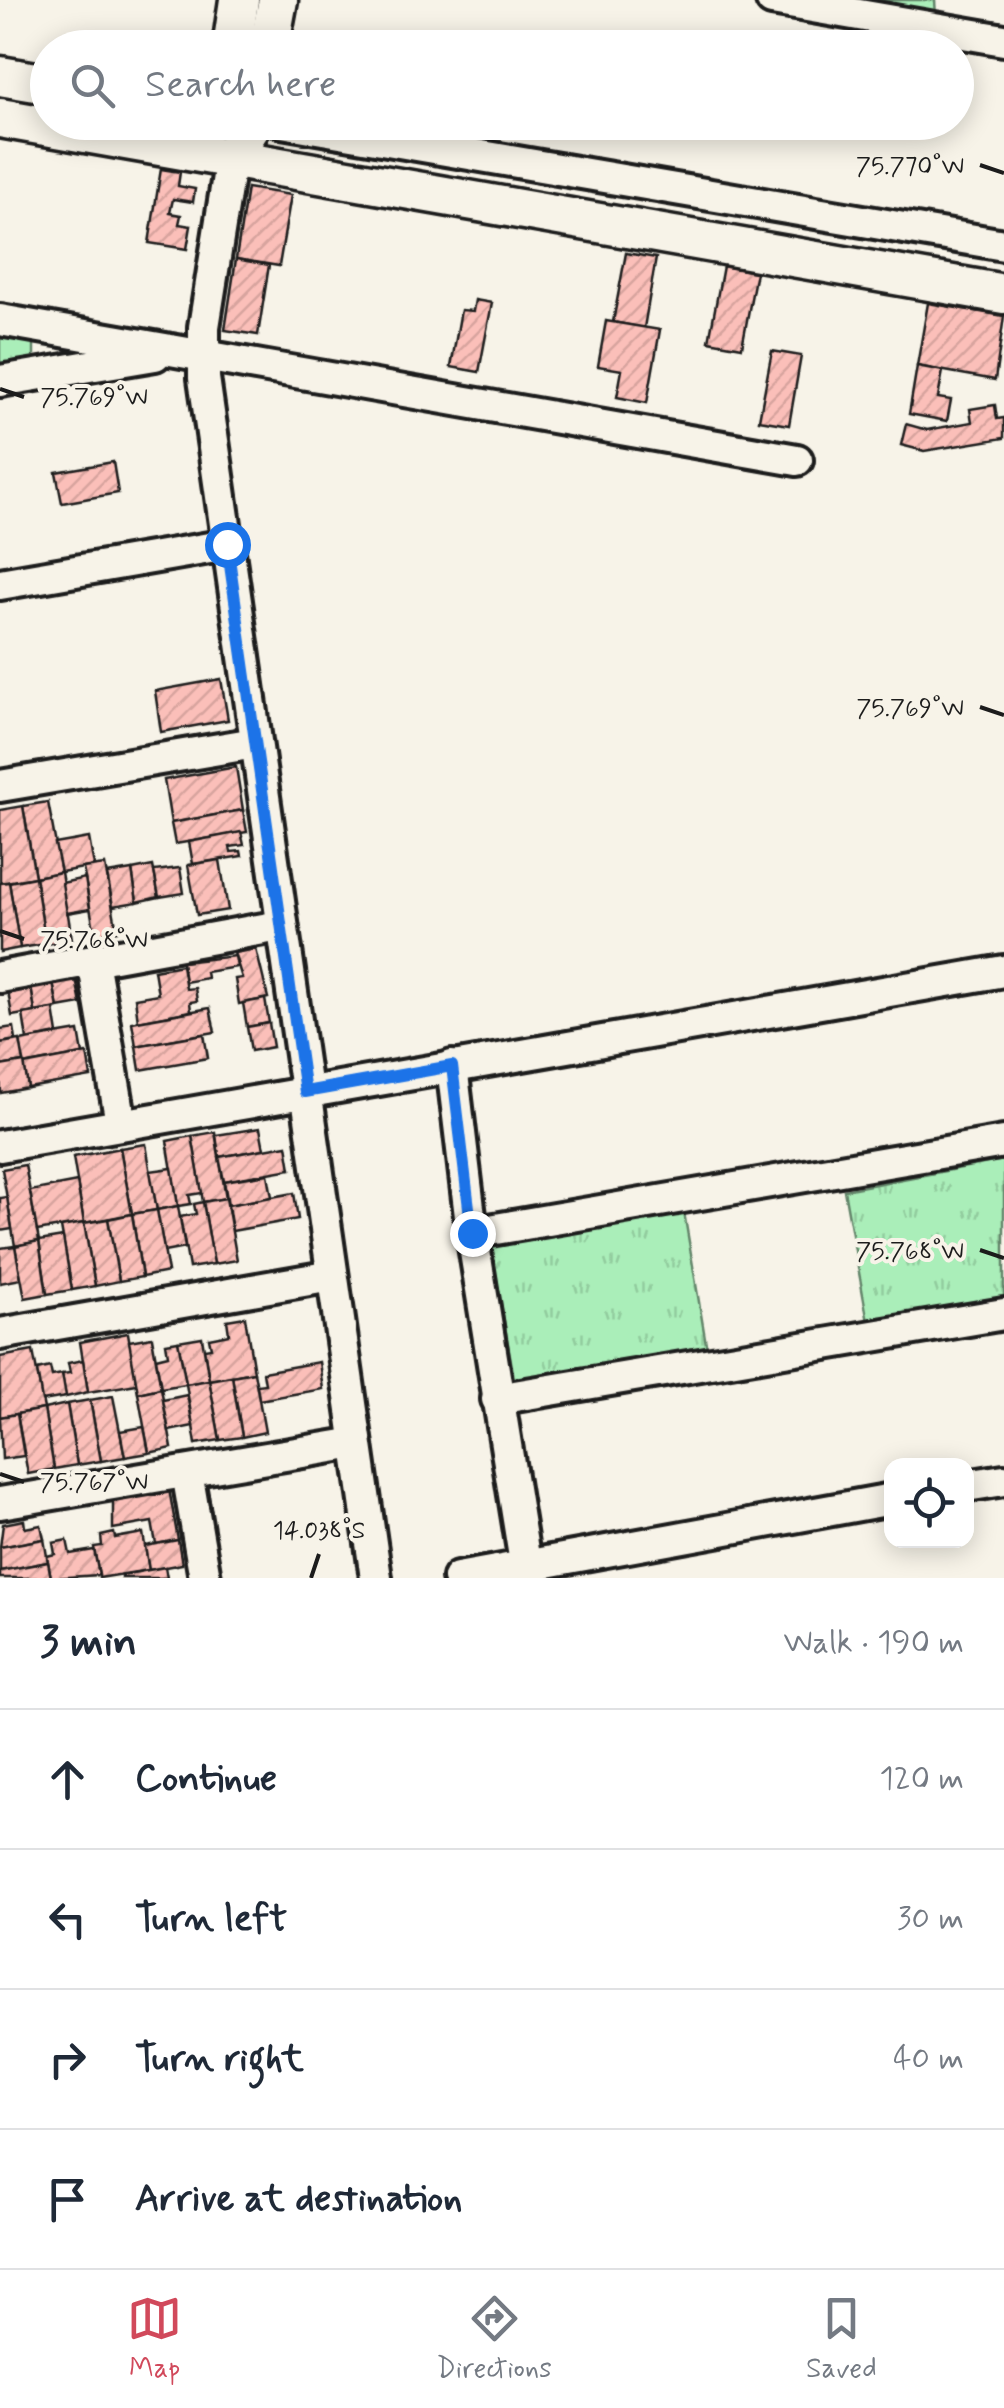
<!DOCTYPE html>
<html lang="en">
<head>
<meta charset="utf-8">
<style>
  :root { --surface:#fff; --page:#f2f2f3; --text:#1f2937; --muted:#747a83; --line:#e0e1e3; --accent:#d1495b }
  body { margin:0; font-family:Mynerve,sans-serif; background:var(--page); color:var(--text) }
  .controls { position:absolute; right:30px; bottom:30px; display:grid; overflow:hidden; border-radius:20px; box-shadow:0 5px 25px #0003 }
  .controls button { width:90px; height:90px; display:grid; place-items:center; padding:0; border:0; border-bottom:2px solid var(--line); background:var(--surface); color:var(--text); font:50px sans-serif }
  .stop { position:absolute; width:30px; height:30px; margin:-22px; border:8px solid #1a73e8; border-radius:50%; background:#fff }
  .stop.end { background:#1a73e8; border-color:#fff; box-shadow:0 2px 10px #0008 }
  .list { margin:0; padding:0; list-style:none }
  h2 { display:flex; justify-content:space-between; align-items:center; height:130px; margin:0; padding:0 40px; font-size:42px }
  h2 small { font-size:32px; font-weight:400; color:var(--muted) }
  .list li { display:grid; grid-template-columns:65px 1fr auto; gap:30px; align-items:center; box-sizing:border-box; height:140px; padding:0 40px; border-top:2px solid var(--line) }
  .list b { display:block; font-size:38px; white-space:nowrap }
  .list em { font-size:32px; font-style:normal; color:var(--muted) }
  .icon { flex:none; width:55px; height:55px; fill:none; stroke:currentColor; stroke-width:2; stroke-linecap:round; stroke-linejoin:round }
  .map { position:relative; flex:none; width:1004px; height:1578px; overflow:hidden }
  .search { position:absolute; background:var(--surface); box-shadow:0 5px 25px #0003; left:30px; right:30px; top:30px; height:110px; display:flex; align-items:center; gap:25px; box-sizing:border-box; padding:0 35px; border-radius:55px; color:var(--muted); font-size:38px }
  .sheet { height:690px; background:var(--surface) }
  nav { display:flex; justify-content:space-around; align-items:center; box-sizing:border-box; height:140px; border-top:2px solid var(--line); background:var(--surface); font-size:28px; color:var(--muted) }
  nav a { display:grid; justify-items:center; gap:5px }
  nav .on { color:var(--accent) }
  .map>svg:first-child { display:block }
  .park { fill:url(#park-tufts); stroke:#63856a; stroke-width:2.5 }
  .building { fill:url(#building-hatch); stroke:#1c1c1c; stroke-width:2.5 }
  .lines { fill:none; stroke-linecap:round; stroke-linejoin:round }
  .minor-casing { stroke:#1c1c1c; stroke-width:38 }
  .tertiary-casing { stroke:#1c1c1c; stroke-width:45 }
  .minor { stroke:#f7f3e8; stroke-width:30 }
  .tertiary { stroke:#f7f3e8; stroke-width:38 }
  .route { stroke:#1a73e8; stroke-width:12 }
  .ticks { fill:none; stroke:#1c1c1c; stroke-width:4 }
  .ticks-label { font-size:25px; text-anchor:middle; fill:#1c1c1c; stroke:#f7f3e8; stroke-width:8; stroke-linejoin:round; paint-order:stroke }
</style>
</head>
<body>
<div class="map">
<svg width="1004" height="1578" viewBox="0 0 1004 1578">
  <defs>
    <pattern id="park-tufts" width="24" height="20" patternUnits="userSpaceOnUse" patternTransform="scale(2.5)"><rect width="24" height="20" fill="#aaeeb9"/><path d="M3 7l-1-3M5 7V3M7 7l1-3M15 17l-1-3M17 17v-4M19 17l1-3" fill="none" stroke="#92cc9e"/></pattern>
    <pattern id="building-hatch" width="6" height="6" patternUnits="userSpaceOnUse" patternTransform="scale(2.5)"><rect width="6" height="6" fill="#fbbfb9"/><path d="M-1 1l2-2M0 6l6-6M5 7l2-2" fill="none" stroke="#d7a49e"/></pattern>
  </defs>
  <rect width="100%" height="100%" fill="#f7f3e8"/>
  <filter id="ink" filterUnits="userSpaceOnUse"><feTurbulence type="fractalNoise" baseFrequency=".01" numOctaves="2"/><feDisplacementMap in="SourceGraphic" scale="20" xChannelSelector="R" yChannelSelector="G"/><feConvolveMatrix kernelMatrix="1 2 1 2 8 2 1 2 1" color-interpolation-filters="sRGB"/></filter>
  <g filter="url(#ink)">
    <g class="park">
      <polygon points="843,0 935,0 936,17"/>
      <polygon points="0,337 34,342 34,360 0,366"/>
      <polygon points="1004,1160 1004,1302 868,1322 844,1190"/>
      <polygon points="684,1212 707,1350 515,1384 491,1246"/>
    </g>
    <g class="building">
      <polygon points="161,169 180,172 178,186 195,189 193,202 173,199 170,213 181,215 179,224 191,226 187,249 149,243"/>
      <polygon points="247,188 291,195 279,266 236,259"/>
      <polygon points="626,253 656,258 644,328 613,322"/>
      <polygon points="236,259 269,265 258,335 225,330"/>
      <polygon points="723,266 756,272 742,347 709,341"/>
      <polygon points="475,300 492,303 479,372 451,367 461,310 473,311"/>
      <polygon points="928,303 1004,316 995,380 917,366"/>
      <polygon points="606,321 660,330 647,403 617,397 622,370 598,366"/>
      <polygon points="772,351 801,356 789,425 759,420"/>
      <polygon points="917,366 943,371 938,398 951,400 947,421 909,414"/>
      <polygon points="995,405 997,419 1004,418 1004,438 924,451 901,445 906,424 927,430 972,422 970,409"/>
      <polygon points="113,462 118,493 62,503 56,472"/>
      <polygon points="221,679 228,720 161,732 155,691"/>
      <polygon points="236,767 243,810 171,823 164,780"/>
      <polygon points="48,802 61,872 35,877 23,806"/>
      <polygon points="23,806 35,877 0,883 0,810"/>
      <polygon points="243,810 247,832 175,844 171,823"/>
      <polygon points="241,832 244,845 230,847 231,852 241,851 242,856 193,864 189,842"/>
      <polygon points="89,838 94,866 61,872 55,844"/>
      <polygon points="220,860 228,910 197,915 188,865"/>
      <polygon points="105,865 117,931 95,935 83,868"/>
      <polygon points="153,866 159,897 137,902 132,870"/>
      <polygon points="180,868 184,893 159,897 154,871"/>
      <polygon points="132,870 137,902 113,906 107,874"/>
      <polygon points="61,872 72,939 46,944 35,877"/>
      <polygon points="35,877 46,944 20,948 9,882"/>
      <polygon points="85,878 90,909 67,913 62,883"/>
      <polygon points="9,882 20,948 0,952 0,883"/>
      <polygon points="256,949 268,998 239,1004 235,979 242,978 234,953"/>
      <polygon points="235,956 237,967 206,972 207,978 185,982 182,962"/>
      <polygon points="182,965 186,989 195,988 197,1001 190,1002 191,1011 138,1021 135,998 158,994 154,970"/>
      <polygon points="76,979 81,1004 58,1008 53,983"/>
      <polygon points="53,983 58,1008 35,1012 31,987"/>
      <polygon points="31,987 35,1012 12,1016 8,991"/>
      <polygon points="265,999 269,1023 247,1027 243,1003"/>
      <polygon points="210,1008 215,1032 136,1046 132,1022"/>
      <polygon points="54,1009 58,1034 27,1040 23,1014"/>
      <polygon points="269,1023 273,1047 251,1051 247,1027"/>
      <polygon points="14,1027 16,1040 0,1043 0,1029"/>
      <polygon points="79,1031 83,1054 24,1065 20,1041"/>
      <polygon points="204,1034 208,1058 140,1070 136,1046"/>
      <polygon points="20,1040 24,1062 0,1066 0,1043"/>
      <polygon points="87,1053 91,1077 28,1088 24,1065"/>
      <polygon points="24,1062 28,1088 1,1093 0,1066"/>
      <polygon points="260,1128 264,1149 219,1157 216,1135"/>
      <polygon points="215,1132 226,1198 203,1202 192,1136"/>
      <polygon points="192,1136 202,1193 189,1195 191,1204 178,1206 167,1141"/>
      <polygon points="146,1144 157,1210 132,1214 120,1148"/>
      <polygon points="287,1145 291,1169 224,1181 219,1157"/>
      <polygon points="120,1148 132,1214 84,1223 73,1157"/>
      <polygon points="25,1165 39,1241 15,1246 2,1169"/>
      <polygon points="172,1168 178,1206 157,1210 150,1171"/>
      <polygon points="268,1174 272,1197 228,1205 224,1181"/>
      <polygon points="77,1182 84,1223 37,1231 30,1191"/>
      <polygon points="294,1193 298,1219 232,1231 228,1205"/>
      <polygon points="7,1197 12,1229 0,1231 0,1198"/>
      <polygon points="226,1198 237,1260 214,1264 203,1202"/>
      <polygon points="203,1202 214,1264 189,1268 180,1217 196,1214 194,1204"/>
      <polygon points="178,1206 185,1248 164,1252 157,1210"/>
      <polygon points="157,1210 168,1272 142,1277 132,1214"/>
      <polygon points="132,1214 142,1277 119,1281 108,1219"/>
      <polygon points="108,1219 119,1281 95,1286 84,1223"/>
      <polygon points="84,1223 95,1286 72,1290 61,1227"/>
      <polygon points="63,1237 72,1290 47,1294 39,1241"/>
      <polygon points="39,1241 47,1294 25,1298 15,1246"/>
      <polygon points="15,1246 21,1279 0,1283 0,1248"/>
      <polygon points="245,1317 254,1372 209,1380 204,1349 211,1348 209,1338 229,1334 227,1320"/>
      <polygon points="128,1333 137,1384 88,1392 80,1342"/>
      <polygon points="152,1337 161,1388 138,1393 129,1341"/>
      <polygon points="202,1337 209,1380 186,1384 178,1341"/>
      <polygon points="178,1341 186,1384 161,1388 156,1358 168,1355 166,1343"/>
      <polygon points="33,1351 44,1409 0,1417 0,1357"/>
      <polygon points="83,1360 88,1392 66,1397 62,1374 70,1373 68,1363"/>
      <polygon points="319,1362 323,1389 259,1400 257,1385 265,1384 263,1372"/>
      <polygon points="50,1367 52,1376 62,1374 66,1397 42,1401 37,1370"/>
      <polygon points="254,1372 265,1432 242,1437 232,1376"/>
      <polygon points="232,1376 242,1437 220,1440 209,1380"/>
      <polygon points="209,1380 220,1440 196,1444 186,1384"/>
      <polygon points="161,1388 172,1448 149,1453 138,1393"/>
      <polygon points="187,1395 193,1426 169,1431 163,1400"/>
      <polygon points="113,1396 125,1457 101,1461 90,1400"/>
      <polygon points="90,1400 101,1461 77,1465 67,1404"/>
      <polygon points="67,1404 77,1465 54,1469 44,1409"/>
      <polygon points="44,1409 54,1469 28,1474 17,1414"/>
      <polygon points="17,1414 24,1456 2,1459 0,1417"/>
      <polygon points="144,1427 149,1453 125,1457 120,1431"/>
      <polygon points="169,1489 178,1540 156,1544 152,1522 113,1529 113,1499"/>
      <polygon points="24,1520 25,1528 41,1525 44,1539 0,1547 3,1524"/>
      <polygon points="114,1533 115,1538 143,1533 149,1570 99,1578 94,1547 102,1546 101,1536"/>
      <polygon points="44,1539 48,1562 0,1571 0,1547"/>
      <polygon points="67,1540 70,1554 94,1550 99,1575 51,1578 47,1556 55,1554 53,1543"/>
      <polygon points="178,1540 182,1564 149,1570 145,1546"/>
      <polygon points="48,1562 51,1578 0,1578 0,1571"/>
      <polygon points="165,1567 167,1578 122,1578 122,1575"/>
    </g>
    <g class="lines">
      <defs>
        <g id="minor">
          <polyline points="772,0 1004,40"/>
          <polyline points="282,122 1004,245"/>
          <polyline points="231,157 204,327 204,378 376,1578"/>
          <polyline points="0,320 797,460"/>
          <polyline points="0,381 155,355"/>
          <polyline points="0,584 227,545"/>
          <polyline points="0,786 255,743"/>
          <polyline points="93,960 121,1123"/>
          <polyline points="0,977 280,926"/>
          <polyline points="452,1066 472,1233 525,1563"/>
          <polyline points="0,1146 1004,971"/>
          <polyline points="472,1233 1004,1142"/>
          <polyline points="0,1334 332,1276"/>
          <polyline points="497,1399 1004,1314"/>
          <polyline points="187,1472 205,1578"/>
          <polyline points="966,1486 1004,1480"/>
          <polyline points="0,1503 356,1443"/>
          <polyline points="458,1578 892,1499"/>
        </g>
        <g id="tertiary">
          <polyline points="232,48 239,0"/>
          <polyline points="269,48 278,0"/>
          <polyline points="0,76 48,84"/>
          <polyline points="0,118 1004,294"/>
          <polyline points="231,157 254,122"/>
        </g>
      </defs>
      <use href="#minor" class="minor-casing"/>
      <use href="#tertiary" class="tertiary-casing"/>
      <use href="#minor" class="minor"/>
      <use href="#tertiary" class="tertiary"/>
    </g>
  </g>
  <g class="lines" filter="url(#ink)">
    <polyline class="route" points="227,544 305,1092 452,1066 472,1233"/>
  </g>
  <path class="ticks" d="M980 165 1004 173M0 389 24 397M980 707 1004 715M0 931 24 939M980 1250 1004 1258M0 1474 24 1482M311 1578 319 1554"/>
  <g class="ticks-label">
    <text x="910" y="174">75.770°W</text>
    <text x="94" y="405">75.769°W</text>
    <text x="910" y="716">75.769°W</text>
    <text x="94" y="948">75.768°W</text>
    <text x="910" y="1259">75.768°W</text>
    <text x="94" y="1490">75.767°W</text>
    <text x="319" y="1538">14.038°S</text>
  </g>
</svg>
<div class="controls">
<button><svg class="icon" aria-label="locate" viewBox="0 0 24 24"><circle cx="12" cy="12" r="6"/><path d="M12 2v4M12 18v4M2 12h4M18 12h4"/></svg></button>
</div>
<div class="stop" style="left:227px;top:544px"></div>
<div class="stop end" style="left:472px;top:1233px"></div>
<div class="search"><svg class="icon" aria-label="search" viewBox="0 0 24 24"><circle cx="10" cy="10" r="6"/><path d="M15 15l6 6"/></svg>Search here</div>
</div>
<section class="sheet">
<h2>3 min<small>Walk · 190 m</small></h2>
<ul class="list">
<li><svg class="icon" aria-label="ahead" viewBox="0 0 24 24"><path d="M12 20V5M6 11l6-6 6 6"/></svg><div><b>Continue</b></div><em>120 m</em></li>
<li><svg class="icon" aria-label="left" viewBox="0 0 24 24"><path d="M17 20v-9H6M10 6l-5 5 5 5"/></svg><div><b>Turn left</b></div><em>30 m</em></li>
<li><svg class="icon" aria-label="right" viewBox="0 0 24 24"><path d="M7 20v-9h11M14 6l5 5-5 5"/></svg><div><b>Turn right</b></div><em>40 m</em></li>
<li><svg class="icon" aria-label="arrive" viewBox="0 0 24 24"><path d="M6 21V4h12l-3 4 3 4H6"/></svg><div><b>Arrive at destination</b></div></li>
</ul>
</section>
<nav>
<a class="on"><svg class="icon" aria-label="map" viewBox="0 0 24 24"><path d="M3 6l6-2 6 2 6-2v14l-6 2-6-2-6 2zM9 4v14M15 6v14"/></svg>Map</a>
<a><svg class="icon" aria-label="directions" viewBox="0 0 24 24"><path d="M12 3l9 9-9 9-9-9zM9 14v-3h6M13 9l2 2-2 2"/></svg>Directions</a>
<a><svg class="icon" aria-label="saved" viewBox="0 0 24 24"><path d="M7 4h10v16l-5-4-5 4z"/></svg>Saved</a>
</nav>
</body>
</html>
